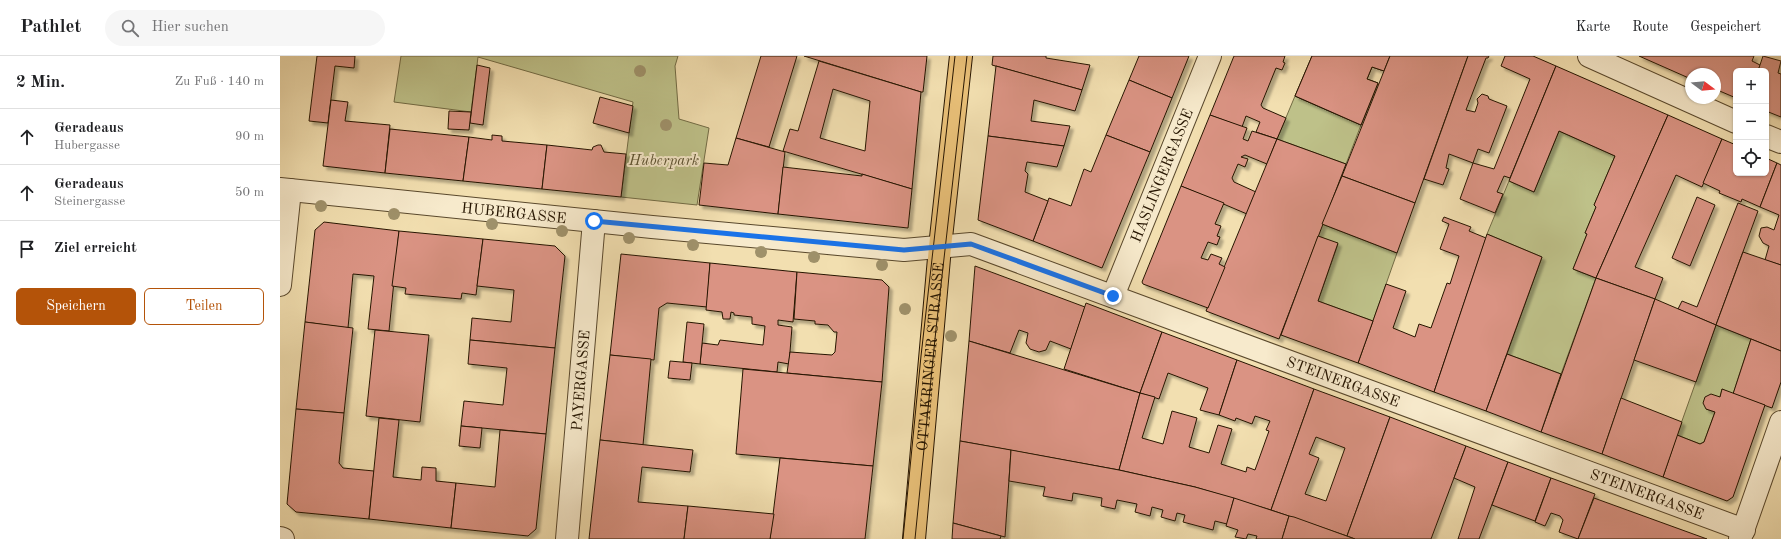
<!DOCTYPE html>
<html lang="de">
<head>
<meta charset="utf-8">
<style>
  :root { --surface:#fff; --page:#f6f6f6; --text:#202124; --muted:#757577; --line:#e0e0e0; --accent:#b45309 }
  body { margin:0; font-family:"Old Standard TT",serif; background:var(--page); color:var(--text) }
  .controls { position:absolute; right:12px; top:12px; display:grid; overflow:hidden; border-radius:6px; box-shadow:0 1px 3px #0004 }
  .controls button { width:36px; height:36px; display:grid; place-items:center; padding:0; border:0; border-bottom:1px solid var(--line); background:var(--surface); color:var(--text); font:20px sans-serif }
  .compass { position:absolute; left:1405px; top:12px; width:36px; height:36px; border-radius:50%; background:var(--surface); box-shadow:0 1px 3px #0004; rotate:106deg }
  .stop { position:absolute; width:12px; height:12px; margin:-9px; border:3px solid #1a73e8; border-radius:50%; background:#fff }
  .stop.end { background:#1a73e8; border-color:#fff; box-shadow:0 1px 4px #0008 }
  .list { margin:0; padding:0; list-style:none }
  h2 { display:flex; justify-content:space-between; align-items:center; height:52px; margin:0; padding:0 16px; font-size:17px }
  h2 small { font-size:13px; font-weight:400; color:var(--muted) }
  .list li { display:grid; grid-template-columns:26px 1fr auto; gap:12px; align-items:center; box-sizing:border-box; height:56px; padding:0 16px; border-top:1px solid var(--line) }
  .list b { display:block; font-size:15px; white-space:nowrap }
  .list p { margin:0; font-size:13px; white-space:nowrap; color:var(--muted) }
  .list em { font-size:13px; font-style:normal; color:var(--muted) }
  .actions { display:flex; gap:8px; padding:12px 16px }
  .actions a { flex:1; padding:9px 0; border:1px solid var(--accent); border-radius:6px; text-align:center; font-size:14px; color:var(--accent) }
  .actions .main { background:var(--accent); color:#fff }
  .icon { flex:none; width:22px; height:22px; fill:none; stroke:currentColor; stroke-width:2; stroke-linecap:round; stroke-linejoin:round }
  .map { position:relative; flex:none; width:1501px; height:483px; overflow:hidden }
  header { display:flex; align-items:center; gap:24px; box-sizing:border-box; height:56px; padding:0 20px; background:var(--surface); border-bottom:1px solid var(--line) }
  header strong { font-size:19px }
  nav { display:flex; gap:22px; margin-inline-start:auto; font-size:14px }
  .search { width:280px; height:36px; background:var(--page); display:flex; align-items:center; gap:10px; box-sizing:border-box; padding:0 14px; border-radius:22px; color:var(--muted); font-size:15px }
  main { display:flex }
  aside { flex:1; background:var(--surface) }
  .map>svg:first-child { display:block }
  .green { fill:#bec189; stroke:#726b44 }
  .building { fill:#da9383; stroke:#261500; fill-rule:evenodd; filter:url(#shadow) }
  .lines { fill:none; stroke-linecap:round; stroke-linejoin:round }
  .minor-casing { stroke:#59482c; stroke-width:24 }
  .major-casing { stroke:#261500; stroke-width:24 }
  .minor { stroke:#f7eacc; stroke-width:22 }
  .major { stroke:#e9c078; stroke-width:22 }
  .tram { stroke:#261500; stroke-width:1 }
  .tree { fill:#9f916a }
  .route { stroke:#1a73e8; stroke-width:5 }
  .labels { text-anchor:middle; stroke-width:4; stroke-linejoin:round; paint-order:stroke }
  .park-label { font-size:15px; font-style:italic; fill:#5b5130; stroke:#f7eacc }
  .street-label { font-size:15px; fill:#261500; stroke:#f7eacc }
</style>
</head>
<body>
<header>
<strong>Pathlet</strong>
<div class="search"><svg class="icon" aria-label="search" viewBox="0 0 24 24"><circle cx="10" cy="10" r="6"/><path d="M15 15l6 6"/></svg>Hier suchen</div>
<nav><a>Karte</a><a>Route</a><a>Gespeichert</a></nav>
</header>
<main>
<aside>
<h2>2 Min.<small>Zu Fuß · 140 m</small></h2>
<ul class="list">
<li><svg class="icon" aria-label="ahead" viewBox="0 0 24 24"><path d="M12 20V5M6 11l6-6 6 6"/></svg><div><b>Geradeaus</b><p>Hubergasse</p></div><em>90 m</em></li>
<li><svg class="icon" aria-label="ahead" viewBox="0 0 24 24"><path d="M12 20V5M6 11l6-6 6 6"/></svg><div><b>Geradeaus</b><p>Steinergasse</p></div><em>50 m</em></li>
<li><svg class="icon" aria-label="arrive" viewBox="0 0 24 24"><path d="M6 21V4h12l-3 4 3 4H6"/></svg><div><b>Ziel erreicht</b></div></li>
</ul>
<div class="actions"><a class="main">Speichern</a><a>Teilen</a></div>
</aside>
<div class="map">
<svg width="1501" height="483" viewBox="0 0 1501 483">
  <defs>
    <filter id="shadow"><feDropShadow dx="3.5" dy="3.5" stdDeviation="1" flood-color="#0004"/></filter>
  </defs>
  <rect width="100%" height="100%" fill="#f2dfb0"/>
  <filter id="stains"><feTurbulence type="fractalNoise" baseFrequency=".005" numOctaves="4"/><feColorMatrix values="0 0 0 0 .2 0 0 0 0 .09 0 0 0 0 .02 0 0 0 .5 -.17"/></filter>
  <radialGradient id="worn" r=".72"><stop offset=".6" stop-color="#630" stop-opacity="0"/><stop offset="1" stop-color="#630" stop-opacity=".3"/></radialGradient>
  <g class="green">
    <polygon points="121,0 398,0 395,10 399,63 429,72 417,149 341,141 353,46 198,1 191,56 114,46"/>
    <polygon points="1015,40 1081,69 1066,108 997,83"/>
    <polygon points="1279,75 1335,100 1314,149 1316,151 1305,177 1307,178 1293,213 1316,222 1281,318 1227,298 1262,201 1207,178 1229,125 1254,136"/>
    <polygon points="1042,168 1117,197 1093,265 1038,245 1058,188 1038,180"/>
    <polygon points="1436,269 1471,283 1453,338 1442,333 1440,341 1426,353 1435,356 1424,386 1420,388 1397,379"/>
  </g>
  <g class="building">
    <polygon points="37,0 75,0 74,12 55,10 48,67 29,65"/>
    <polygon points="481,0 517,0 489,91 456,82"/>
    <polygon points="524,0 647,0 643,36 641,36"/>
    <polygon points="713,0 766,0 766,2 810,9 802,34 712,9"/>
    <polygon points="859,0 909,0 892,42 849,24"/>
    <polygon points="954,0 1005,0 1003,6 1005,7 1002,14 996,12 981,49 983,52 1006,62 997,83 976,76 980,66 966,60 962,71 930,59"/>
    <polygon points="1032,0 1055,0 1054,3 1057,9 1075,16 1080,14 1083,8 1078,6 1076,0 1110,0 1104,15 1092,11 1087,23 1098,27 1081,69 1015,40"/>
    <polygon points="1032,0 1110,0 1104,15 1092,11 1087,23 1098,27 1081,69 1015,40"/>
    <polygon points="1110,0 1188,0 1135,147 1062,120"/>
    <polygon points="1188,0 1209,0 1208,2 1206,2 1186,54 1195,56 1198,47 1197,43 1202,38 1208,40 1209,43 1227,50 1209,97 1198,93 1193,107 1169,98 1166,112 1169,113 1163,129 1144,123"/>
    <polygon points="1225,0 1253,0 1276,10 1230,122 1224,120 1217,136 1223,138 1215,157 1180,143 1193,107 1214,113 1250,23 1221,10"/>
    <polygon points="1359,0 1474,0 1472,5 1480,9 1478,15 1456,15 1456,42 1435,33 1435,18 1411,18 1411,23"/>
    <polygon points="1483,0 1501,5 1498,17 1501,18 1501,61 1486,55 1486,15 1478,15"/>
    <path d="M539 5 641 36 632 133 503 95 510 73 518 75ZM553 33 590 45 585 95 540 82Z"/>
    <polygon points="197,9 210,12 203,69 190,67"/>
    <polygon points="716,10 802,34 795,55 754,44 751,65 790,70 784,90 708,80"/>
    <polygon points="1276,10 1388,59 1316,222 1293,213 1307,178 1305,177 1316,151 1314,149 1335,100 1279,75 1254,136 1229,125"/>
    <polygon points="849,24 892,42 870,96 826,79"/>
    <polygon points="320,41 353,50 349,77 313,67"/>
    <polygon points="51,44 68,46 65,65 110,69 105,117 43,110"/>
    <polygon points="169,55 191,56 189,74 168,73"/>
    <polygon points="930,59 967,72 963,83 968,85 972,75 997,83 987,108 965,99 961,101 968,103 965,111 958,108 952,122 954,126 976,136 967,158 901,130"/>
    <polygon points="1388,59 1442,83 1422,131 1396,119 1355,211 1383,222 1375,243 1316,222"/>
    <polygon points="110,73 189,81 183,125 105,117"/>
    <polygon points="212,79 222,80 222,85 267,89 262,133 183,125 189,81 212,84"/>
    <polygon points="826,79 870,96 822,212 753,185 769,142 791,150 804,113 811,116"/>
    <polygon points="708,80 784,90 777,111 747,106 745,115 748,118 745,136 768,145 753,185 698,164"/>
    <polygon points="456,82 505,96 498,158 419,149 424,107 448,109"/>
    <polygon points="997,83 1066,108 999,283 926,255"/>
    <polygon points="1442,83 1456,89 1456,117 1486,117 1486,102 1497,107 1480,151 1462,143 1461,146 1439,137 1440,135 1423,127"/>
    <polygon points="267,89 312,94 313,91 318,89 321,89 324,96 346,98 341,141 262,133"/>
    <polygon points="1497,107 1501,109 1501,209 1485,204 1489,190 1483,187 1479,180 1481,172 1487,171 1494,174 1499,159 1480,151"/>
    <polygon points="503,111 582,120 582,118 632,133 628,172 498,158"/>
    <polygon points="1062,120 1135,147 1117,197 1042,168"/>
    <polygon points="901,130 944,147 935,168 941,170 937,180 940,181 937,189 928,186 921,202 928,204 931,198 942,202 939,208 945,211 928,252 863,228 862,226"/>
    <polygon points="1417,141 1435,149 1410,210 1392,202"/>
    <polygon points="1458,147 1478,155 1436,269 1398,253 1402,245 1417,251"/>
    <polygon points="1164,161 1191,171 1189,175 1206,182 1154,336 1078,307 1106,228 1126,235 1113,272 1135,281 1139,268 1151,272 1167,227 1170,228 1179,200 1160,193 1169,168 1162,165"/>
    <polygon points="44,166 119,175 109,275 88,273 94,220 73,218 68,272 25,266 35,174"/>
    <polygon points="119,175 203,183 196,239 182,237 181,243 125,238 126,232 112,230"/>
    <polygon points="1207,178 1262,201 1206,355 1154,336"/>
    <polygon points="1038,180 1058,187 1038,245 1093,265 1078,307 1001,279"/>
    <polygon points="203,183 275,190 285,200 275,292 190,284 192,262 231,266 234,234 197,230"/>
    <polygon points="1463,196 1501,209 1501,295 1436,269"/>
    <polygon points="341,198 430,207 427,251 387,247 379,252 374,304 330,299"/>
    <polygon points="430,207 517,216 513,266 498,264 498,269 512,271 509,308 498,306 497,316 420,308 422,287 438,289 440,284 483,289 485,270 472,268 472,261 454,259 454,257 451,256 450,263 443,263 442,256 426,254"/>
    <polygon points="695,210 805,251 791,293 770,285 766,294 759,296 750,293 746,287 748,277 739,274 730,297 689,285"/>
    <polygon points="517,216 602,224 609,231 602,326 507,317 510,296 552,299 555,296 557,276 554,276 548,269 535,268 535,265 514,263"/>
    <polygon points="1316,222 1375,243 1322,398 1261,376"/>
    <polygon points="1375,243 1436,269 1416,326 1354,304"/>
    <polygon points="806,247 882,276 860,337 784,313"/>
    <polygon points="25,266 73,272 64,357 16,353"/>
    <polygon points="407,266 424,268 420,308 403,306"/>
    <polygon points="95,274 149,279 140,366 86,360"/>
    <polygon points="882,276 957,304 939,359 920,354 928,332 888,317 879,343 860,337"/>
    <polygon points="1471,283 1501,295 1501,326 1492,352 1453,338"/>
    <polygon points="190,284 275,292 266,378 181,370 184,345 223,349 227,312 188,308"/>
    <polygon points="689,285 860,337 839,414 680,385"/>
    <polygon points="1227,298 1281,318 1261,376 1206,355"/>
    <polygon points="330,299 371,303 363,389 320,384"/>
    <polygon points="957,304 1034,333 991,454 915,431 839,414 860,337 875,341 862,382 883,388 892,355 917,362 909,391 929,397 938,369 952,373 941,408 966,416 967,411 975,414 989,375 986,374 990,365 975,360 972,368 956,362 955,365 939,359"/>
    <polygon points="390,305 412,307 410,324 388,322"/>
    <polygon points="463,313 602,326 593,410 456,398"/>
    <path d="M1034 333 1110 361 1067 480 991 454ZM1036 381 1065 392 1046 445 1025 438 1039 402 1029 398Z"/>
    <polygon points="1442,333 1485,349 1453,441 1447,445 1383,421 1397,379 1420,388 1424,386 1435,356 1426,353 1423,347 1425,341 1431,338 1440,341"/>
    <polygon points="1341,342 1402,366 1383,421 1322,398"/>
    <polygon points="16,353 64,357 59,407 63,412 94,415 89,463 16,456 7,448"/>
    <polygon points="1110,361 1186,390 1151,483 1075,483 1067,480"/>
    <polygon points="99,362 119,364 113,421 141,424 142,411 156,412 156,425 176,427 171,472 89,463"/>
    <polygon points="181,370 202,372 200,392 179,390"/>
    <polygon points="220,374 266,378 256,473 248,480 171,472 176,427 215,431"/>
    <polygon points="320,384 413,394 410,416 362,411 358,446 408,450 404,483 309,483"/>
    <polygon points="680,385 731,394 725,481 673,467"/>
    <polygon points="1186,390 1228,406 1199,483 1178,483 1195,431 1174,422"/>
    <polygon points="731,394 839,414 915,431 954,442 947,468 935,465 933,474 903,466 905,459 897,457 895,465 881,461 883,454 872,451 870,460 855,456 857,448 837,444 835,453 821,450 822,442 793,437 792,445 763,440 765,431 729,425"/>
    <polygon points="500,402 593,410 585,483 490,483"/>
    <polygon points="1228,406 1271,422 1255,465 1212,449"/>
    <polygon points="1271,422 1315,438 1298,483 1279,476 1283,464 1280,460 1271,457 1265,470 1255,466"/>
    <polygon points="954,442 1009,460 1002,483 976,483 977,480 968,478 966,483 955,481 958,474 946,470"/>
    <polygon points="1314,442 1427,483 1298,483"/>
    <polygon points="408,450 494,458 490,483 404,483"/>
    <polygon points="1009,460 1014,461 1075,483 1002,483"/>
    <polygon points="673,467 721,480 720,483 672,483"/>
  </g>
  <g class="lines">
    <defs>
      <g id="minor">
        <polyline points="1309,0 1456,66"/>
        <polyline points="1486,80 1501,86"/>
        <path id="s1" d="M0 133 372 171 624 194 691 188 1464 474"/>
        <polyline points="0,229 10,134"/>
        <path id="s2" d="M833 240 930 0"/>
        <polyline points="0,482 3,483"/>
        <path id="s3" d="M287 483 314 165"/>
        <polyline points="1460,483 1501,366"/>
      </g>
      <g id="major">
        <path id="s4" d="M634 483 660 191 681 0"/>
      </g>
    </defs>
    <use href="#minor" class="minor-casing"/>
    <use href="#major" class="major-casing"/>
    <use href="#minor" class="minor"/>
    <use href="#major" class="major"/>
    <g class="tram">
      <polyline points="623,483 641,300 675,0"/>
      <polyline points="635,483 656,273 687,0"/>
    </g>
  </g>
  <g class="tree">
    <circle cx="360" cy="15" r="6"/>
    <circle cx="386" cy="69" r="6"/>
    <circle cx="41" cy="150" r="6"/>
    <circle cx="114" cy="158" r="6"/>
    <circle cx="212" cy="168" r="6"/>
    <circle cx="282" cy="175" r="6"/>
    <circle cx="349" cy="182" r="6"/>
    <circle cx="413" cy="189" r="6"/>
    <circle cx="481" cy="196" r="6"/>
    <circle cx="534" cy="201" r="6"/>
    <circle cx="602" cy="209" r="6"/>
    <circle cx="625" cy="253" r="6"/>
    <circle cx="671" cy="280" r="6"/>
  </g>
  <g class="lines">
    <polyline class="route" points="314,165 624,194 691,188 833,240"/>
  </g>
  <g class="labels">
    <g class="park-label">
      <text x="384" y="109">Huberpark</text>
    </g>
    <g class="street-label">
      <text dy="5" stroke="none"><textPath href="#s2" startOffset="130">HASLINGERGASSE</textPath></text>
      <text dy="5" stroke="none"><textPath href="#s1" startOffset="235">HUBERGASSE</textPath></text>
      <text dy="5" stroke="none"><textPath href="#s4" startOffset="183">OTTAKRINGER STRASSE</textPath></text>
      <text dy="5" stroke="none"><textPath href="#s3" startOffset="159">PAYERGASSE</textPath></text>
      <text dy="5" stroke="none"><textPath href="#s1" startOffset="1091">STEINERGASSE</textPath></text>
      <text dy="5" stroke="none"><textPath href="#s1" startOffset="1415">STEINERGASSE</textPath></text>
    </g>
  </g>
  <rect width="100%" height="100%" filter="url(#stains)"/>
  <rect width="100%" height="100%" fill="url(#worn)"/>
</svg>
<div class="controls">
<button>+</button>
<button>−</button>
<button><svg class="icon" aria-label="locate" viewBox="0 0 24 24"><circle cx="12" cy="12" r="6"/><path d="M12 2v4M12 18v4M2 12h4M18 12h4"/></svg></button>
</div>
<svg class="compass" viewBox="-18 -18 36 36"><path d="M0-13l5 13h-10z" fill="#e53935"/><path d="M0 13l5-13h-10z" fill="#757577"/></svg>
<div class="stop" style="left:314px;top:165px"></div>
<div class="stop end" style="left:833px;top:240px"></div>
</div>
</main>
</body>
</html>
